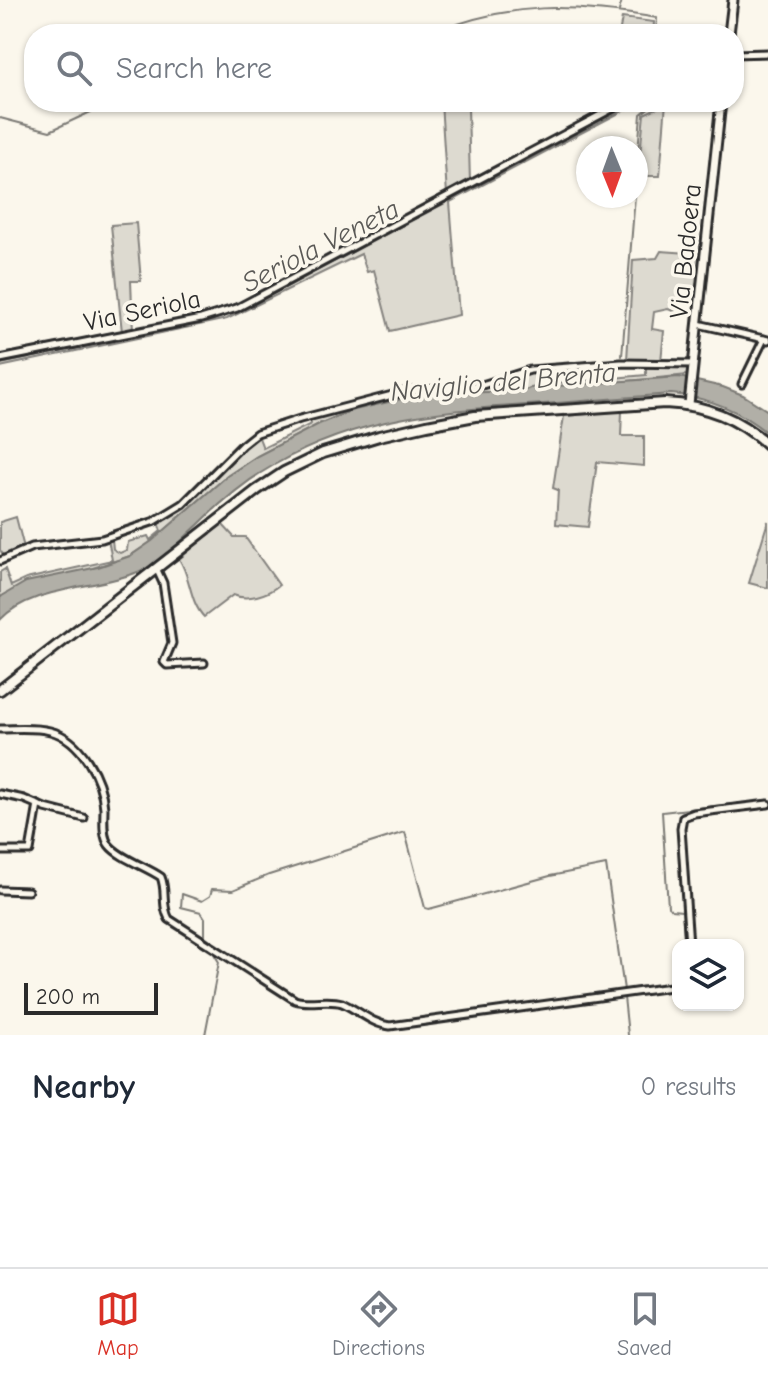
<!DOCTYPE html>
<html lang="en">
<head>
<meta charset="utf-8">
<style>
  :root { --surface:#fff; --page:#f2f2f3; --text:#1f2937; --muted:#747a83; --line:#e0e1e3; --accent:#d93025 }
  body { margin:0; font-family:"Comic Neue",sans-serif; background:var(--page); color:var(--text) }
  .controls { position:absolute; right:24px; bottom:24px; display:grid; overflow:hidden; border-radius:16px; box-shadow:0 2px 6px #0004 }
  .controls button { width:72px; height:72px; display:grid; place-items:center; padding:0; border:0; border-bottom:2px solid var(--line); background:var(--surface); color:var(--text); font:40px sans-serif }
  .compass { position:absolute; left:576px; top:136px; width:72px; height:72px; border-radius:50%; background:var(--surface); box-shadow:0 2px 6px #0004; rotate:179deg }
  .scale { position:absolute; left:24px; bottom:20px; width:134px; box-sizing:border-box; padding-left:8px; border:4px solid #2b2b2b; border-top:0; font-size:22px; line-height:28px; white-space:nowrap; color:#2b2b2b; -webkit-text-stroke:6px #fbf7ec; paint-order:stroke }
  .list { margin:0; padding:0; list-style:none }
  h2 { display:flex; justify-content:space-between; align-items:center; height:104px; margin:0; padding:0 32px; font-size:34px }
  h2 small { font-size:26px; font-weight:400; color:var(--muted) }
  .icon { flex:none; width:44px; height:44px; fill:none; stroke:currentColor; stroke-width:2; stroke-linecap:round; stroke-linejoin:round }
  .map { position:relative; flex:none; width:768px; height:1035px; overflow:hidden }
  .search { position:absolute; background:var(--surface); box-shadow:0 2px 6px #0004; left:24px; right:24px; top:24px; height:88px; display:flex; align-items:center; gap:20px; box-sizing:border-box; padding:0 28px; border-radius:32px; color:var(--muted); font-size:30px }
  .sheet { height:232px; background:var(--surface) }
  nav { display:flex; justify-content:space-around; align-items:center; box-sizing:border-box; height:112px; border-top:2px solid var(--line); background:var(--surface); font-size:22px; color:var(--muted) }
  nav a { display:grid; justify-items:center; gap:4px }
  nav .on { color:var(--accent) }
  .map>svg:first-child { display:block }
  .green { fill:#dddad0; stroke:#84827e; stroke-width:2 }
  .water { fill:#b1afa7; stroke:#7b7a75; stroke-width:2 }
  .lines { fill:none; stroke-linecap:round; stroke-linejoin:round }
  .stream { stroke:#7b7a75; stroke-width:2 }
  .street-casing { stroke:#2b2b2b; stroke-width:11 }
  .secondary-casing { stroke:#2b2b2b; stroke-width:13 }
  .primary-casing { stroke:#2b2b2b; stroke-width:14 }
  .street { stroke:#fbf7ec; stroke-width:5 }
  .secondary { stroke:#fbf7ec; stroke-width:7 }
  .primary { stroke:#fbf7ec; stroke-width:8 }
  .labels { text-anchor:middle; stroke-width:7; stroke-linejoin:round; paint-order:stroke }
  .street-label { font-size:26px; fill:#2b2b2b; stroke:#fbf7ec }
  .water-label { font-size:28px; font-style:italic; fill:#5a5956; stroke:#fbf7ec }
</style>
</head>
<body>
<div class="map">
<svg width="768" height="1035" viewBox="0 0 768 1035">
  <rect width="100%" height="100%" fill="#fbf7ec"/>
  <filter id="ink" filterUnits="userSpaceOnUse"><feTurbulence type="fractalNoise" baseFrequency=".0125" numOctaves="2"/><feDisplacementMap in="SourceGraphic" scale="16" xChannelSelector="R" yChannelSelector="G"/><feConvolveMatrix kernelMatrix="1 2 1 2 8 2 1 2 1" color-interpolation-filters="sRGB"/></filter>
  <g filter="url(#ink)">
    <g class="green">
      <polygon points="622,18 654,22 653,34 619,34"/>
      <polygon points="441,102 489,102 489,106 468,107 470,183 447,195"/>
      <polygon points="640,102 450,202 459,315 390,331 374,270 367,272 361,254 227,319 0,367 0,364 210,321 248,307 633,103"/>
      <polygon points="659,102 666,102 660,176 638,176 644,114 663,105"/>
      <polygon points="136,223 141,281 131,281 133,331 122,332 111,225"/>
      <polygon points="661,251 702,254 698,300 684,300 683,315 668,309 654,312 652,329 664,331 661,361 627,360 633,260 657,258"/>
      <path d="M646 365 688 366V375L577 386 530 388 524 391 423 394 350 411 319 424 257 456 227 476 152 541 130 556 0 598V572L5 569 11 586 26 579 112 560 108 539H112L113 549 120 553 127 550 128 542 148 536 150 540 161 531 158 523C197 500 221 461 258 435L263 448 311 424 310 418 409 394 479 388 530 373 556 370 557 383 646 375Z"/>
      <polygon points="622,411 621,436 644,436 644,466 597,462 588,527 556,524 558,490 553,488 564,416"/>
      <polygon points="16,517 24,548 4,556 0,550 0,522"/>
      <polygon points="768,521 768,588 749,583"/>
      <path d="M222 524 234 537H245L279 585C267 595 247 601 233 595L204 617C189 601 191 577 179 559Z"/>
    </g>
    <path class="water" d="M679 377 723 387 743 395 768 411V434C740 410 708 397 671 394 628 397 586 401 544 404 446 410 362 415 274 465 245 481 221 502 198 525 182 539 166 558 147 568 102 590 34 584 0 620V598L2 596 26 582 98 567 130 556 152 541 227 476 257 456 319 424 350 411 423 394 523 391 530 388Z"/>
    <g class="lines">
      <g class="stream">
        <polyline points="619,11 622,0"/>
        <path d="M430 34C512 1 571 4 657 18L656 34"/>
        <polyline points="734,58 768,57"/>
        <polyline points="0,118 50,131 112,102"/>
        <polyline points="636,177 641,114 656,102"/>
        <polyline points="217,317 269,296 636,102"/>
        <polyline points="622,356 635,196"/>
        <polyline points="0,362 54,351"/>
        <polyline points="685,945 682,911 672,910 668,907 662,812 768,800"/>
        <polyline points="219,947 205,936 205,918 201,912 181,907 182,894 202,901 210,896 212,889 233,890 269,875 405,832 425,908 429,909 550,876 606,865 624,990"/>
        <polyline points="624,990 678,982"/>
        <polyline points="624,997 628,1035"/>
        <polyline points="205,1035 219,962 214,954"/>
      </g>
      <defs>
        <g id="street">
          <polyline points="734,54 768,53"/>
          <polyline points="698,324 768,340"/>
          <polyline points="0,359 201,319 237,308 625,102"/>
          <polyline points="742,384 764,339"/>
          <polyline points="0,561 32,547 102,539 155,521 183,504 242,445 257,433 300,419 404,392 482,385 530,370 621,363 693,364"/>
          <polyline points="157,570 163,583 172,643 164,662 167,665 204,663"/>
          <path d="M0 729C16 729 34 727 50 731 81 739 102 778 104 808 104 819 102 836 109 845 119 858 147 867 161 877 167 891 161 905 169 919L295 1000C310 1005 327 998 342 1003 358 1010 372 1024 390 1026L678 986"/>
          <polyline points="0,794 24,799 45,808 84,818"/>
          <polyline points="0,851 30,851 38,805"/>
          <polyline points="0,890 28,891"/>
          <polyline points="689,945 681,828 683,817 694,813 768,804"/>
        </g>
        <g id="secondary">
          <polyline points="729,34 733,0"/>
          <polyline points="689,404 721,102"/>
        </g>
        <path id="primary" d="M0 690 257 490 284 472 323 453 379 436 427 425 475 416 665 403C706 405 738 418 768 445"/>
      </defs>
      <use href="#street" class="street-casing"/>
      <use href="#secondary" class="secondary-casing"/>
      <use href="#primary" class="primary-casing"/>
      <use href="#street" class="street"/>
      <use href="#secondary" class="secondary"/>
      <use href="#primary" class="primary"/>
    </g>
  </g>
  <g class="labels">
    <g class="street-label">
      <text transform="translate(685 251) rotate(-84)" y="9">Via Badoera</text>
      <text transform="translate(142 310) rotate(-12)" y="9">Via Seriola</text>
    </g>
    <g class="water-label">
      <text transform="translate(320 245) rotate(-27)" y="10">Seriola Veneta</text>
      <text transform="translate(503 381) rotate(-5)" y="10">Naviglio del Brenta</text>
    </g>
  </g>
</svg>
<div class="controls">
<button><svg class="icon" aria-label="layers" viewBox="0 0 24 24"><path d="M12 4l9 5-9 5-9-5zM3 14l9 5 9-5"/></svg></button>
</div>
<svg class="compass" viewBox="-18 -18 36 36"><path d="M0-13l5 13h-10z" fill="#e53935"/><path d="M0 13l5-13h-10z" fill="#747a83"/></svg>
<div class="scale">200 m</div>
<div class="search"><svg class="icon" aria-label="search" viewBox="0 0 24 24"><circle cx="10" cy="10" r="6"/><path d="M15 15l6 6"/></svg>Search here</div>
</div>
<section class="sheet">
<h2>Nearby<small>0 results</small></h2>
<ul class="list">
</ul>
</section>
<nav>
<a class="on"><svg class="icon" aria-label="map" viewBox="0 0 24 24"><path d="M3 6l6-2 6 2 6-2v14l-6 2-6-2-6 2zM9 4v14M15 6v14"/></svg>Map</a>
<a><svg class="icon" aria-label="directions" viewBox="0 0 24 24"><path d="M12 3l9 9-9 9-9-9zM9 14v-3h6M13 9l2 2-2 2"/></svg>Directions</a>
<a><svg class="icon" aria-label="saved" viewBox="0 0 24 24"><path d="M7 4h10v16l-5-4-5 4z"/></svg>Saved</a>
</nav>
</body>
</html>
